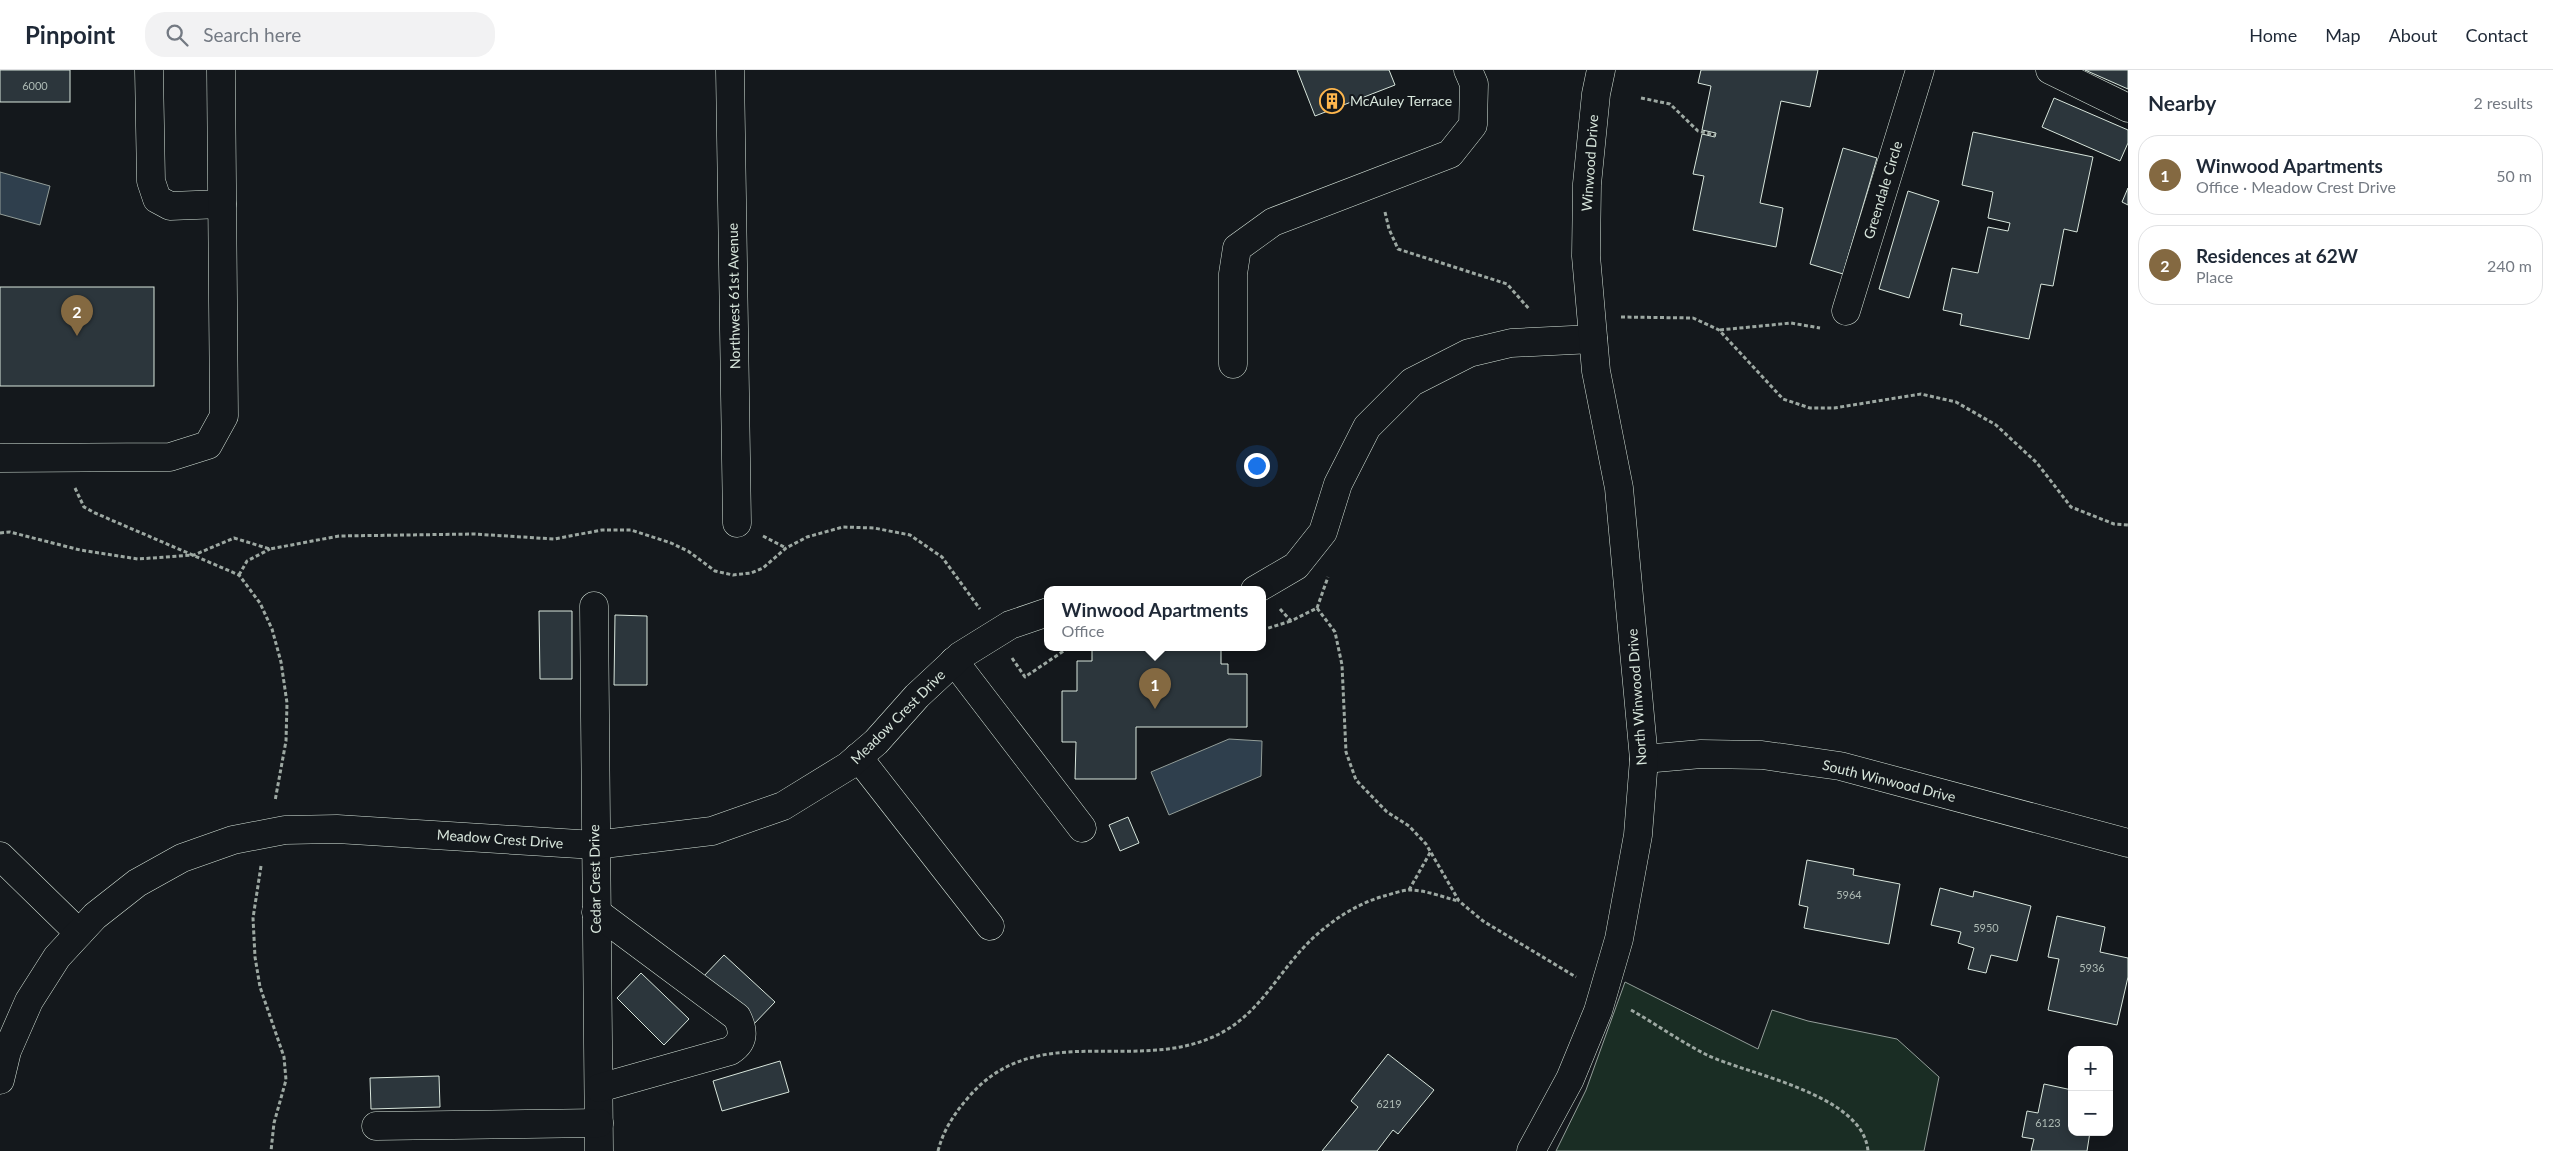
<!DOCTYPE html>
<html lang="en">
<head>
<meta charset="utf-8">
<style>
  :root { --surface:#fff; --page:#f2f2f3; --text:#1f2937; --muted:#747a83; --line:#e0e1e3; --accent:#846941 }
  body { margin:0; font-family:Lato,sans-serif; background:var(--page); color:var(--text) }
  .controls { position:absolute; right:15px; bottom:15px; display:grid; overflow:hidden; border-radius:10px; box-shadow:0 2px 12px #0003 }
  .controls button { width:45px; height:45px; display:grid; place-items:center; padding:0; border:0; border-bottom:1px solid var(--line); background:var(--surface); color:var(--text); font:25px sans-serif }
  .you { position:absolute; left:1256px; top:395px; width:18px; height:18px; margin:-12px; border:4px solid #fff; border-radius:50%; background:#1a73e8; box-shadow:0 0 0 8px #1a73e833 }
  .badge { display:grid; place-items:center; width:32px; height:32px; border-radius:50%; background:var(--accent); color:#fff; font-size:16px; font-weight:700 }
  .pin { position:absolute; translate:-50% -41px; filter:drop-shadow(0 1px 2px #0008) }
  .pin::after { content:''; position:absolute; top:26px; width:18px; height:15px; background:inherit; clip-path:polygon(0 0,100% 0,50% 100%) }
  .popup { position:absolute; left:1044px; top:516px; width:222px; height:65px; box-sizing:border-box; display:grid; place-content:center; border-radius:10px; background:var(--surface); filter:drop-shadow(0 1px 4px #0005); font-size:16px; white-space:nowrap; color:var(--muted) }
  .popup b { font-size:19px; color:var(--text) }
  .popup::after { content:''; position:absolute; left:50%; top:100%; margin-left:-10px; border:10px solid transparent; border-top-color:var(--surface) }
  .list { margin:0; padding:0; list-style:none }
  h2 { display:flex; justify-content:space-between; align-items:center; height:65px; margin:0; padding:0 20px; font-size:21px }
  h2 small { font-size:16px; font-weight:400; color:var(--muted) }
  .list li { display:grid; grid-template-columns:32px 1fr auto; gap:15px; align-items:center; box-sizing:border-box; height:80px; margin:0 10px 10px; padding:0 10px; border:1px solid var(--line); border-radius:20px }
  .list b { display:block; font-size:19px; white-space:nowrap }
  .list p { margin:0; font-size:16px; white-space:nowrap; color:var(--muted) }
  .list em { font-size:16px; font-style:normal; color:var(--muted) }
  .icon { flex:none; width:28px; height:28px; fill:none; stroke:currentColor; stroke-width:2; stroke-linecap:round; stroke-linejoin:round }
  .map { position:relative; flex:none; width:2128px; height:1081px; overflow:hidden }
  header { display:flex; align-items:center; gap:30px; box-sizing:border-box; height:70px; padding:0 25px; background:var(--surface); border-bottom:1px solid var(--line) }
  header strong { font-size:24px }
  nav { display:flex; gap:28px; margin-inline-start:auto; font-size:18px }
  .search { width:350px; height:45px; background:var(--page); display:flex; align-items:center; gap:12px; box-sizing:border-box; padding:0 18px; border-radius:20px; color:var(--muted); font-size:19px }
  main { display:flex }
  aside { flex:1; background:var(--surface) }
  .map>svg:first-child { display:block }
  .green { fill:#1a2d24; stroke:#939e99 }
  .water { fill:#2f3f4d; stroke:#939e99 }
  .building { fill:#2c363c; stroke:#d8e6dc }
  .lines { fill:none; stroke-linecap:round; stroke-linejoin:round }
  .minor-casing { stroke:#d8e6dc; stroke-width:29 }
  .path { stroke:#9da8a2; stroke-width:3; stroke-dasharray:4 2.5; stroke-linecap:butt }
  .minor { stroke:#14181c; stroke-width:28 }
  .labels { text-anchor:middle; stroke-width:4; stroke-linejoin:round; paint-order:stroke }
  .number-label { font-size:11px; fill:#adbab4 }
  .poi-label { font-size:14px; fill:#d8e6dc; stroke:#14181c; text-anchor:start }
  .street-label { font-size:14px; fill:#d8e6dc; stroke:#14181c }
</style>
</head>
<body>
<header>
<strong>Pinpoint</strong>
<div class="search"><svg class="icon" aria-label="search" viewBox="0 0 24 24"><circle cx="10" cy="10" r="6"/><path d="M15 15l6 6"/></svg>Search here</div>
<nav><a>Home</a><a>Map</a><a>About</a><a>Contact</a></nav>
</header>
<main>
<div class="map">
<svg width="2128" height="1081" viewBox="0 0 2128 1081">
  <rect width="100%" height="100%" fill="#14181c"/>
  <polygon class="green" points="1625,912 1758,979 1772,940 1808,951 1897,969 1939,1007 1924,1081 1556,1081 1586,1020"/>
  <g class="water">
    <polygon points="0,102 50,116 40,155 0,144"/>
    <polygon points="1229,669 1262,671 1261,706 1169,745 1151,702"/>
  </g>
  <g class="building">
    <rect x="0" y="0" width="70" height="32"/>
    <polygon points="1297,0 1389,0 1395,15 1315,46"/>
    <polygon points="1701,0 1818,0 1810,37 1781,31 1760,133 1783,138 1776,177 1693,160 1704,106 1693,104 1702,64 1715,67 1716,63 1702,60 1711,16 1698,13"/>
    <polygon points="2085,0 2128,0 2128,19"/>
    <polygon points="2054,28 2128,60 2128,73 2120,91 2042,57"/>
    <polygon points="1973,62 2093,87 2077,162 2064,159 2053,216 2041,214 2029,269 1960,255 1962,244 1943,240 1952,198 1978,203 1988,157 2008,161 2010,153 1988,148 1993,122 1962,115"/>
    <polygon points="1843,78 1877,88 1843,204 1810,194"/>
    <polygon points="2128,118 2128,135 2122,132"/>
    <polygon points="1908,121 1939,131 1909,228 1879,219"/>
    <rect x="0" y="217" width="154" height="99"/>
    <polygon points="539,541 572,541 572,609 540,609"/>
    <polygon points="615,545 647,546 647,615 614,615"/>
    <polygon points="1092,578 1221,578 1221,594 1228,594 1228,604 1247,604 1247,657 1136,657 1136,709 1075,709 1076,672 1062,672 1062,621 1077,621 1077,591 1092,591"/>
    <polygon points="1128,747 1139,773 1120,781 1109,755"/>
    <polygon points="1807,790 1854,799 1853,805 1900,814 1889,874 1804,858 1808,837 1799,835"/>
    <polygon points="1940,818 1973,827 1974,821 2031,836 2017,891 1991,885 1986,903 1968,899 1974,878 1958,873 1961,862 1931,855"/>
    <polygon points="2057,846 2105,857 2100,882 2128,888 2128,907 2117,955 2048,940 2059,889 2048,887"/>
    <polygon points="724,885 775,932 752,956 702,908"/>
    <polygon points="641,903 689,949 664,975 617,928"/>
    <polygon points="1388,984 1434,1020 1398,1064 1393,1060 1377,1081 1322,1081 1358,1037 1351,1031"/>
    <polygon points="780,991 789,1022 722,1041 713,1011"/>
    <polygon points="439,1006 440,1037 371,1039 370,1008"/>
    <polygon points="2044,1014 2072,1020 2072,1062 2090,1062 2087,1081 2031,1081 2034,1069 2022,1067 2027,1041 2038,1043"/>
  </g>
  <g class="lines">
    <defs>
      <g id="minor">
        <polyline points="149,0 151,111 157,129 170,136 222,134"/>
        <polyline points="730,0 737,453"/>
        <polyline points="2050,0 2128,38"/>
        <polyline points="1846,241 1920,0"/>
        <polyline points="1233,294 1233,204 1237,178 1273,152 1450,84 1473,55 1474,14 1468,0"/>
        <polyline points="0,388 170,387 208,375 224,346 221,0"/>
        <polyline points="1255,520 1296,496 1323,462 1338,414 1367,357 1412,312 1469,283 1511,273 1593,269"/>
        <polyline points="594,536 599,1081"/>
        <polyline points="954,591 1082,758"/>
        <polyline points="858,687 990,856"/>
        <polyline points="1644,689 1701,684 1762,685 1840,696 2128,773"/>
        <polyline points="0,786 79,863"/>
        <path d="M596 842 737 947C744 961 744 972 730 981L599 1018"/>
        <polyline points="0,1010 7,981 29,931 57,887 95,846 137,813 182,788 233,770 285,760 337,759 595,775 712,761 783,736 848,696 876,672 917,626 960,586 1010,555 1048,542"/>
        <polyline points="376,1056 599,1053"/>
        <polyline points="1531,1081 1570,1009 1598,941 1619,869 1638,765 1644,689 1619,418 1596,301 1586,186 1587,114 1596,24 1601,0"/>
      </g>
    </defs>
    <use href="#minor" class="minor-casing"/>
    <g class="path">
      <polyline points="1641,28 1670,34 1698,61 1715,65"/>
      <polyline points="1385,142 1389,159 1398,179 1507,214 1530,240"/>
      <polyline points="1621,247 1693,248 1719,260 1783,329 1810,338 1834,338 1921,324 1956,332 1996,355 2037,393 2071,437 2114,454 2128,455"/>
      <polyline points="1720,260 1791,253 1820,258"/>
      <polyline points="75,418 84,437 95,443 239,505 260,533 272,559 281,592 287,633 286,671 275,731"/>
      <polyline points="0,463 10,462 80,480 138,489 194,485 234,468 270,479 339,466 474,464 554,469 602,460 631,460 671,473 688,481 715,501 733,505 751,503 763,498 786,478 807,467 843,457 874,458 910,465 942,487 980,539"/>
      <polyline points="763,466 786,478"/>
      <polyline points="239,505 247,491 270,479"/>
      <polyline points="1317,538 1328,507"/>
      <polyline points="1280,539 1291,551 1317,538 1335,562 1342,595 1346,682 1356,710 1387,742 1409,756 1426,774 1459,831 1483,851 1576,907"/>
      <polyline points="1262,560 1291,551"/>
      <polyline points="1012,588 1025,607 1068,578"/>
      <polyline points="261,796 253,848 255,887 260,917 284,987 286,1010 274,1053 271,1081"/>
      <polyline points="1409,820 1431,781"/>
      <path d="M1631 940C1656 954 1681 972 1707 985 1749 1005 1863 1024 1868 1081"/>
      <path d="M938 1081C943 1061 954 1044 967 1029 1032 950 1128 1001 1208 969 1256 950 1272 911 1305 876 1326 854 1355 834 1384 826 1392 824 1402 820 1410 820 1425 820 1443 827 1458 831"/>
    </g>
    <use href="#minor" class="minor"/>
  </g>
  <defs>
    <symbol id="building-ring" viewBox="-11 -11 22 22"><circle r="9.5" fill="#14181c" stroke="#ffb74d" stroke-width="1.5"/><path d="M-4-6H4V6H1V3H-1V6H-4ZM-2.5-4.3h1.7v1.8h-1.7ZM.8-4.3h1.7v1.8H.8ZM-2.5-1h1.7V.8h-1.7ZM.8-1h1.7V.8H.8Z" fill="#ffb74d"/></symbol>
  </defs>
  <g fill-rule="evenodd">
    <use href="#building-ring" x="1318" y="17" width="28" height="28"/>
  </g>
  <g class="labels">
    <g class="number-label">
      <text x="35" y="20">6000</text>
      <text x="1849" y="829">5964</text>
      <text x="1986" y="862">5950</text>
      <text x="2092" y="902">5936</text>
      <text x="1389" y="1038">6219</text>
      <text x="2048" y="1057">6123</text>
    </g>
    <g class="poi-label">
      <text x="1350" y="36">McAuley Terrace</text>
    </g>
    <g class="street-label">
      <text transform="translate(1590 93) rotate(-86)" y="5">Winwood Drive</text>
      <text transform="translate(1883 120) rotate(-73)" y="5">Greendale Circle</text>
      <text transform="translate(734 226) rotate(-91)" y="5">Northwest 61st Avenue</text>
      <text transform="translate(1637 627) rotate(-94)" y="5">North Winwood Drive</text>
      <text transform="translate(898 647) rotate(-45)" y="5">Meadow Crest Drive</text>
      <text transform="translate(1889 711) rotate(14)" y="5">South Winwood Drive</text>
      <text transform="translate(500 769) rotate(4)" y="5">Meadow Crest Drive</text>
      <text transform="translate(595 809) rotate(-91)" y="5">Cedar Crest Drive</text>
    </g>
  </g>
</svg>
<div class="controls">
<button>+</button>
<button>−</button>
</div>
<div class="you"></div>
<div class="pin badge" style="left:1155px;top:639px">1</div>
<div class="popup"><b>Winwood Apartments</b>Office</div>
<div class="pin badge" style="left:77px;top:266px">2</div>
</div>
<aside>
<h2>Nearby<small>2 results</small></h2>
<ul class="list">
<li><span class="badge">1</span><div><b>Winwood Apartments</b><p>Office · Meadow Crest Drive</p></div><em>50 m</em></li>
<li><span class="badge">2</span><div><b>Residences at 62W</b><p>Place</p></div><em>240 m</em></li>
</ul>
</aside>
</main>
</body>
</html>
